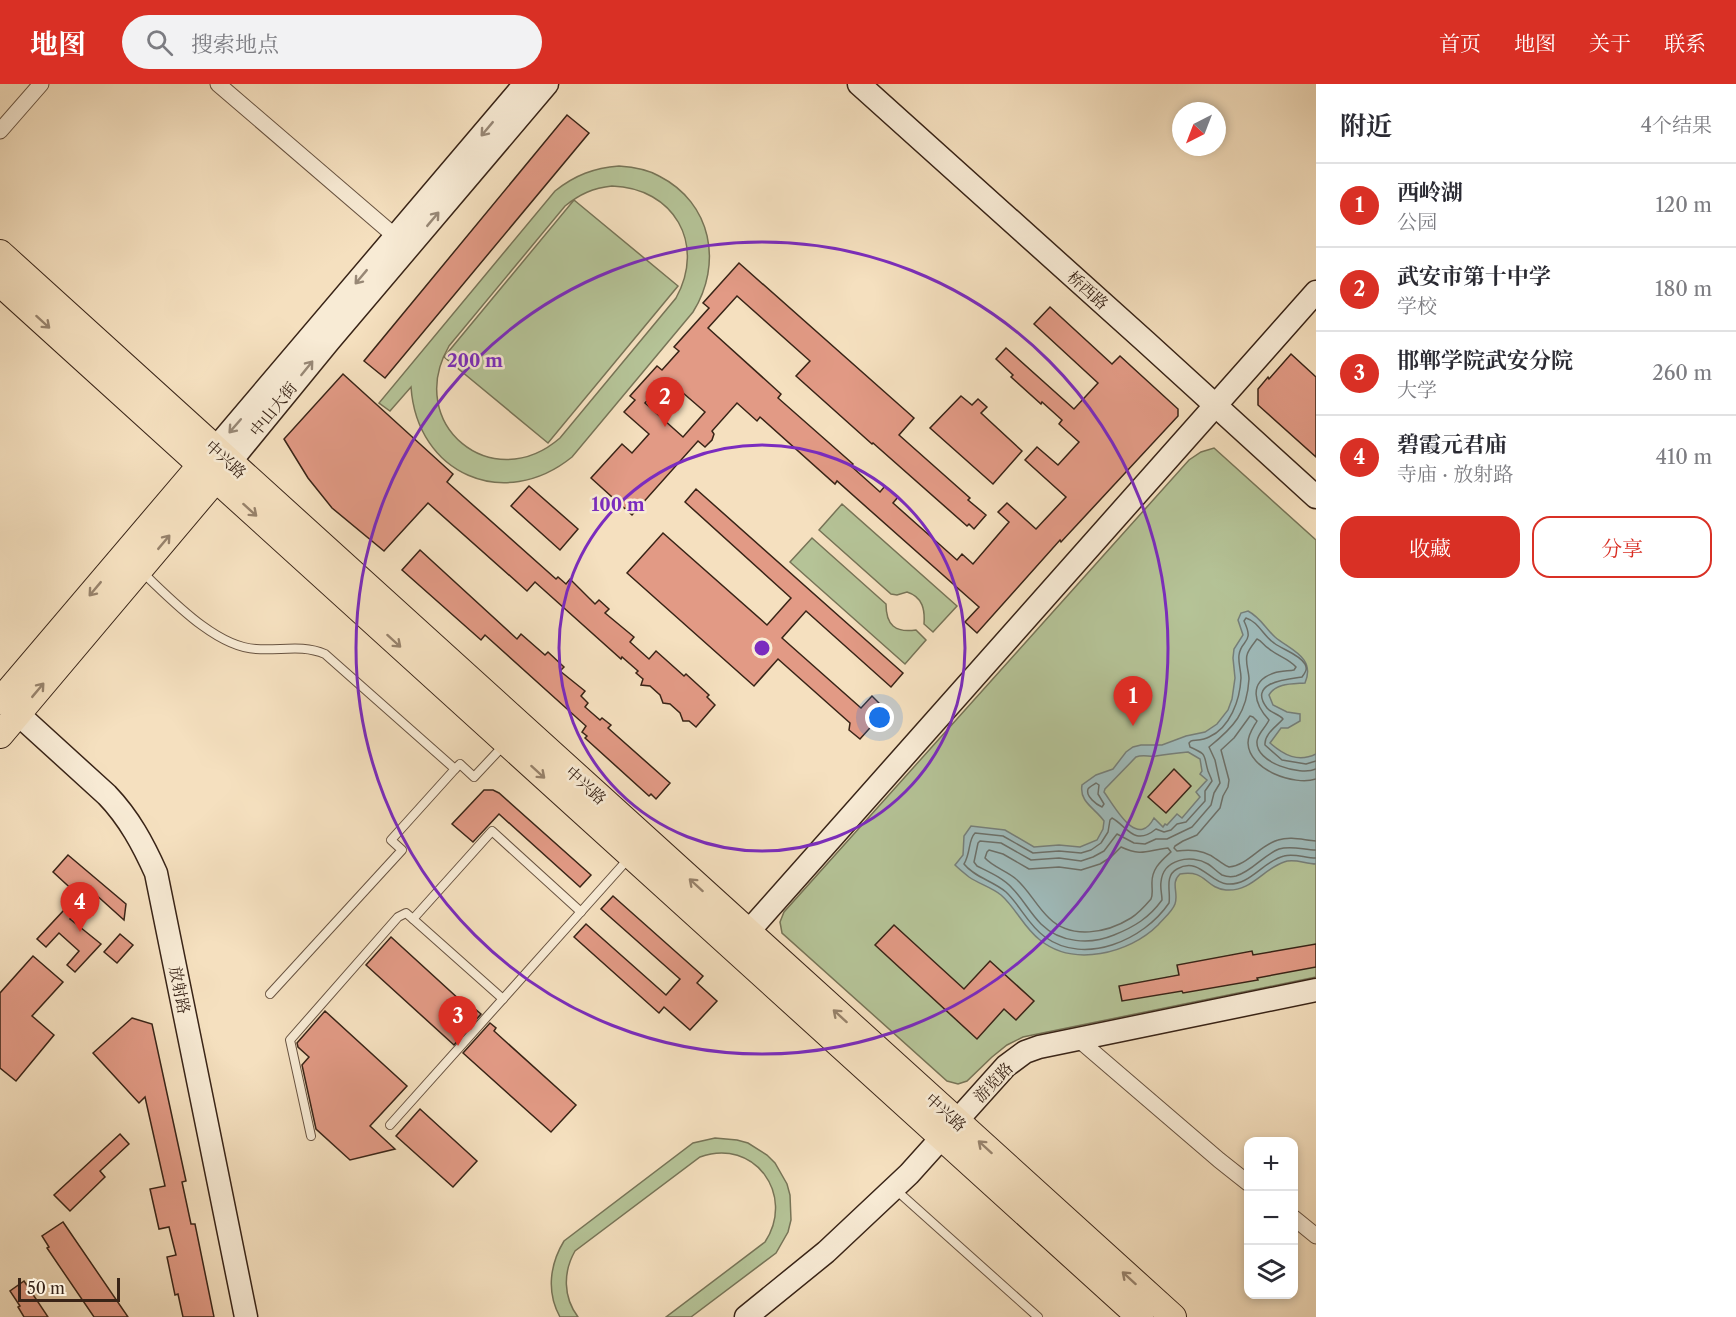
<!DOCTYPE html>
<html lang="zh">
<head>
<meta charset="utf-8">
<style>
  :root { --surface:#fff; --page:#f2f2f3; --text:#2b2b33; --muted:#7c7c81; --line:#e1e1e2; --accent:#d93025 }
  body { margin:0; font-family:"Libre Caslon Text","Noto Serif SC",serif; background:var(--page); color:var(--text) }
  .controls { position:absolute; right:18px; bottom:18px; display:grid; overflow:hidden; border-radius:12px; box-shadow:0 3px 9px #0003 }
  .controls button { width:54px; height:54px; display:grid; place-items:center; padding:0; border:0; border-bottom:2px solid var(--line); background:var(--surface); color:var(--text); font:30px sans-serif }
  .compass { position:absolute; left:1172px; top:18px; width:54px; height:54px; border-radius:50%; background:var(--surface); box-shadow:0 3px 9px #0003; rotate:222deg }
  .scale { position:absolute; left:18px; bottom:15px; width:102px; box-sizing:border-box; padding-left:6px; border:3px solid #392417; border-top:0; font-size:16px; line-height:21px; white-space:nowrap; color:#392417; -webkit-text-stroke:4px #f8ebd5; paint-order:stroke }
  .you { position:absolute; left:880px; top:634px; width:21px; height:21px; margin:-15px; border:4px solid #fff; border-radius:50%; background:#1a73e8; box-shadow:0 0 0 9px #1a73e833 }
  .badge { display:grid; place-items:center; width:39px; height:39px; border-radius:50%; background:var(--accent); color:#fff; font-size:20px; font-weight:700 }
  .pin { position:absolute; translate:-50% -50px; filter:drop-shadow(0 2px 3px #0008) }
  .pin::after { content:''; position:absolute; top:32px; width:21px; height:18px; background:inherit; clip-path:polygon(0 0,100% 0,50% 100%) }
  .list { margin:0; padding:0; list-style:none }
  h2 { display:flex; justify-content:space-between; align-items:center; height:78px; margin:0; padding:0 24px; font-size:26px }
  h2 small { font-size:20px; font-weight:400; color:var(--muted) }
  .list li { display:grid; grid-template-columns:39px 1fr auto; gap:18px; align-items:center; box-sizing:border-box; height:84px; padding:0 24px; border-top:2px solid var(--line) }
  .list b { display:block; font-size:22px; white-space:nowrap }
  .list p { margin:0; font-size:20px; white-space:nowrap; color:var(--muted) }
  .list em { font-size:20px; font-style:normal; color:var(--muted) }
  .actions { display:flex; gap:12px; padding:18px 24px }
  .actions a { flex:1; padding:14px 0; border:2px solid var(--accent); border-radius:18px; text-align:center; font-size:21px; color:var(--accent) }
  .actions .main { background:var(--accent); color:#fff }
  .icon { flex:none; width:33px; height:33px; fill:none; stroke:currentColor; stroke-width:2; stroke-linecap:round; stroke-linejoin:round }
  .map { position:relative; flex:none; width:1316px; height:1233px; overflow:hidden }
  header { display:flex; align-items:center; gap:36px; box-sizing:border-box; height:84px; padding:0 30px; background:var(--accent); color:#fff }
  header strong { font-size:28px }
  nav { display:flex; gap:33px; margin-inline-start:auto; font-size:21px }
  .search { width:420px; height:54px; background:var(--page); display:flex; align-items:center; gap:15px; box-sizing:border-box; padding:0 21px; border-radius:33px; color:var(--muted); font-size:22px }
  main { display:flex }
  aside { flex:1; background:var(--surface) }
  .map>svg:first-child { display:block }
  .green { fill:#b5c397; stroke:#777457; stroke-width:1.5; fill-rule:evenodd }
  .water { fill:#9fbbbb; stroke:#767f79; stroke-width:1.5; fill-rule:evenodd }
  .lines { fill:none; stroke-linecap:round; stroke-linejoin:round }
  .shore { stroke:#6c7069; stroke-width:1.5 }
  .building { fill:#e29a85; stroke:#392417; stroke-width:1.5; fill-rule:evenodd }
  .lane-casing { stroke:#685341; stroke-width:10 }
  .street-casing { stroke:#685341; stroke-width:17 }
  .secondary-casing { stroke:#392417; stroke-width:25 }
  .primary-casing { stroke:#392417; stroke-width:28 }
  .lane { stroke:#f8ebd5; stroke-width:8 }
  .street { stroke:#f8ebd5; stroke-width:15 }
  .secondary { stroke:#f8ebd5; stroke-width:22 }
  .primary { stroke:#f5e0bf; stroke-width:26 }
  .oneway { stroke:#988876 }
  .oneway2 { stroke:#97826b }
  .ring { fill:none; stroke:#7b2cbf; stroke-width:3 }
  .labels { text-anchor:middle; stroke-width:5; stroke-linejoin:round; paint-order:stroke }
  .street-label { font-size:16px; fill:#392417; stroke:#f8ebd5 }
  .centre { fill:#7b2cbf; stroke:#f8ebd5; stroke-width:3 }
  .ring-label { font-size:18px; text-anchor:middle; font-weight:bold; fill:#7b2cbf; stroke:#f8ebd5; stroke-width:5; stroke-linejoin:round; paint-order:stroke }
</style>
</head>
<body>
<header>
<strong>地图</strong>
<div class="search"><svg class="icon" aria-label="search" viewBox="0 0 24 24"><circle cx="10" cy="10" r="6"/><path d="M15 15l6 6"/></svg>搜索地点</div>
<nav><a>首页</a><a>地图</a><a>关于</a><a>联系</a></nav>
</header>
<main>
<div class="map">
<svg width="1316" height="1233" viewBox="0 0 1316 1233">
  <rect width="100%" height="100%" fill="#f5e0bf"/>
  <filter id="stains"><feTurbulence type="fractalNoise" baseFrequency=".00333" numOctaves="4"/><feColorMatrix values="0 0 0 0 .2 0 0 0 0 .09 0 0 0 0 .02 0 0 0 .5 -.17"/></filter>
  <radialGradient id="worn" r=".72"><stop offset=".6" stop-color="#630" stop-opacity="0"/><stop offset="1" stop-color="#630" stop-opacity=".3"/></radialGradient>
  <g class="green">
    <path d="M619 82C633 83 647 85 659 92 712 119 723 180 693 228L572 373C504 428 417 390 411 303L390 327 379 319 555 107C575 91 594 84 619 82ZM612 102C674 104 706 160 676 214L560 354C492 413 404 340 449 262L565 122C580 110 593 104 612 102Z"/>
    <polygon points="574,116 678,202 548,359 444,273"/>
    <polygon points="1214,364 1316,456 1316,893 1023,953 1007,961 992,973 967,997 958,1000 947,997 782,849 780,838 784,828 1189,376 1201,368"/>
    <path d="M842 420 957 522 933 548 924 540C925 526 923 513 907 508L897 511 891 510 819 446Z"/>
    <path d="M812 454 886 520C886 541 895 549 916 546L926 556 905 580 790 478Z"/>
    <path d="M715 1054 737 1056 748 1059 767 1071 775 1079 787 1100 790 1111 791 1136 788 1148 776 1169 691 1233H666L765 1158C796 1111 754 1053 700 1073L575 1167C563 1188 563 1213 578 1233H560C546 1208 550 1180 564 1157L693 1059Z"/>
  </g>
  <path class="water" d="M1248 527C1261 534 1265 544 1275 553 1290 566 1316 573 1305 599 1292 600 1276 599 1269 611L1273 621 1287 628 1300 630V637L1288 644H1281L1270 659C1284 671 1298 679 1316 670V780C1305 780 1294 774 1284 778 1263 785 1251 808 1226 806 1205 804 1206 785 1180 790 1170 799 1179 809 1175 820 1172 828 1163 835 1158 841 1129 870 1073 883 1040 856 1024 844 1016 824 1001 811 991 803 979 800 969 793 964 789 959 785 955 781L963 771 964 752 971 742 1005 746 1034 763 1059 761 1080 763 1097 756 1103 745 1104 737C1095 724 1079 718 1082 701L1096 691 1113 685 1126 668 1133 663 1141 661H1162L1186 652 1205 648 1217 640 1228 626 1232 615 1235 594 1233 574 1234 565 1243 551 1238 536 1241 529ZM1188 668 1200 675 1202 687 1200 690 1207 696 1196 708 1200 713 1182 734 1177 730 1167 741 1165 740 1163 743 1154 734C1137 766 1115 723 1104 708L1105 705 1136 673C1143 670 1149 673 1156 672 1167 670 1177 669 1188 668Z"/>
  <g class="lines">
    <g class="shore">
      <path d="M1316 677 1306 680 1282 676 1265 661C1264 650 1277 642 1283 635 1279 630 1271 629 1267 624 1247 598 1288 595 1302 593 1305 589 1308 585 1305 580 1299 570 1283 566 1274 559 1263 552 1259 538 1246 534L1244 537C1255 560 1241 555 1239 571 1238 579 1241 586 1241 594 1240 616 1230 644 1209 653 1204 656 1197 656 1191 657L1189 659 1190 663C1208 671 1203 670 1208 687 1209 690 1211 693 1212 697L1205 707V717L1186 738 1177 740 1171 746 1164 748 1156 745C1134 763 1127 742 1112 734L1110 736 1108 748 1101 759 1091 766 1081 769 1059 767 1033 769 1003 752 975 749C968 756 971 768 964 780 974 793 993 797 1006 808 1020 821 1028 841 1045 853 1085 882 1144 856 1169 819 1171 808 1164 792 1177 785 1199 772 1210 799 1227 800 1250 802 1263 777 1284 772 1294 769 1305 774 1316 774"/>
      <path d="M1316 685C1300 692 1255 679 1257 657 1258 649 1266 643 1269 636 1255 621 1247 598 1274 589 1280 587 1288 587 1294 586L1296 583C1288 574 1277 572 1268 564 1263 561 1262 557 1257 555 1254 559 1248 566 1247 571 1245 578 1249 588 1249 595 1247 629 1234 643 1209 663L1215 676 1220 699 1214 709 1211 721 1192 743 1167 755H1156L1145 760 1134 759 1117 750 1104 767 1093 773 1081 777 1059 774 1031 776 1001 759 980 757 978 759 974 778 977 782C989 788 1003 794 1012 804 1023 815 1030 829 1041 840 1060 859 1090 861 1114 851 1134 843 1149 834 1162 816 1162 810 1160 804 1161 798 1163 775 1191 770 1208 780 1213 783 1217 788 1222 791 1227 793 1232 793 1236 792 1253 787 1263 771 1279 765 1291 761 1304 766 1316 766"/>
      <path d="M1316 695C1294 702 1249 686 1248 659 1248 650 1253 644 1257 637L1253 633 1250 632 1234 654 1221 666 1229 696 1228 703 1223 712 1220 724 1197 751 1183 757 1175 762 1174 764 1177 767C1191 765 1205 766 1216 775 1221 778 1224 781 1229 783 1248 781 1260 761 1278 756 1291 752 1303 756 1316 757"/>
      <path d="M1096 699 1099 701 1098 710 1104 720 1102 723C1097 721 1085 712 1088 705 1089 703 1095 700 1096 699Z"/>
      <path d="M1121 763C1143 773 1147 766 1168 764L1171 768C1161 777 1151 785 1152 801 1152 807 1153 810 1151 815 1145 822 1139 829 1131 834 1107 849 1071 856 1049 834 1036 822 1029 806 1016 795 1007 787 993 783 985 774L987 768 989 766 1003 770 1029 785 1059 783 1081 786 1100 780 1111 773Z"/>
    </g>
  </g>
  <g class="building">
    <polygon points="567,31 589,49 385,294 364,277"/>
    <path d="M739 179 914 334 899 351 970 414 968 416 986 431 974 445 969 440 967 442 873 359 872 360 796 292 810 277 737 212 708 244 781 310 778 314 853 380 851 382 880 408 885 402 898 413 893 419 957 476 962 470 973 480 1009 438 998 428 1007 419 1036 445 1066 413 1025 376 1037 363 1058 381 1079 358 1059 340 1062 336 1042 318 1041 320 1011 293 1013 291 996 275 1006 264 1074 325 1098 299 1034 240 1050 223 1112 280 1120 272 1178 325V332L1061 458 1060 456 977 549 965 538 979 523 837 397 835 400 760 333 757 337 737 319 712 347 714 350 712 356 705 363 698 357 632 431 591 394 622 360 632 369 649 350 624 328 635 316 630 312 657 282 662 286 679 267 674 263 709 224 703 219ZM667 295 705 328 683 353 645 319Z"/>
    <polygon points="1291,270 1316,293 1316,373 1258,321 1258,305 1268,293 1269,295"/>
    <polygon points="343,290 453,390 447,398 556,495 558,493 566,500 570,495 595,520 599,516 609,525 605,529 634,553 630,558 649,575 656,567 684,592 686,590 709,611 707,613 715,621 696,643 689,637 683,637 680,629 670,620 663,619 660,611 650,602 641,601 643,595 636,589 638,587 622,573 621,575 535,498 527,507 428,419 384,467 332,424 308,394 284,355"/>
    <polygon points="961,312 972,321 978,315 987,323 981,329 1022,367 993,400 930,344"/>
    <polygon points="529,402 578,445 560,466 511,422"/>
    <polygon points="696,405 903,589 891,603 806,527 782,554 861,624 872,612 886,626 860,655 849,646 850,639 778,575 754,602 627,489 663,449 767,541 791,514 685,418"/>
    <polygon points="420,466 517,555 521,550 545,571 548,568 564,583 560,587 585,607 581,612 588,619 585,623 600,636 602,634 611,641 608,644 670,699 656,715 651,710 649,712 585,654 587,652 582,648 586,642 485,551 481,556 402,486"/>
    <polygon points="1174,685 1191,702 1166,729 1148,713"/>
    <polygon points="484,706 493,706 499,709 591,791 580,803 499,730 473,758 452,740"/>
    <polygon points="68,771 126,820 124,836 94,809 70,835 101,860 75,888 67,881 79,867 59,849 46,863 37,855 78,811 53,788"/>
    <polygon points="613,812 703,892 697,899 717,917 690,946 664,923 659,929 574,853 586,840 666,911 680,895 601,825"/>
    <polygon points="894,841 964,905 990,877 1034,917 1016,936 1004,925 977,955 875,861"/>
    <polygon points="120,850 133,861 117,879 104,868"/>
    <polygon points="391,853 472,927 475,925 481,930 454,961 366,881"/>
    <polygon points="1316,860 1316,883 1257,894 1258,896 1183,909 1182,907 1122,917 1119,902 1179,891 1177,881 1252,867 1253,871"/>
    <polygon points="33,872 63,898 32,932 54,951 16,997 0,984 0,909"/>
    <polygon points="325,927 407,1002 370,1042 395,1065 350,1076 316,1045 302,981 309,973 298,963 297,959"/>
    <polygon points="132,934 152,940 186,1097 182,1098 191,1140 195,1140 214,1233 183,1233 178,1210 175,1211 167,1173 176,1171 169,1143 159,1145 150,1105 165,1102 145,1013 139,1019 93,969"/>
    <polygon points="490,939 496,944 494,947 576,1021 551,1048 463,969"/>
    <polygon points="420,1025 477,1077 453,1103 396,1052"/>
    <polygon points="120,1050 129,1060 100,1087 105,1093 70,1127 54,1111"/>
    <polygon points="63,1138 128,1233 94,1233 47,1164 49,1163 42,1152"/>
    <polygon points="24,1197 48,1233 24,1233 18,1223 20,1222 10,1207"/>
  </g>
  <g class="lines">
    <defs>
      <g id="lane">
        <path d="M141 487C170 514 215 563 256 565 280 567 302 560 325 570L455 685"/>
        <polyline points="270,910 402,766 391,756 455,685 460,680 474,693 504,661"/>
        <polyline points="503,915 413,835 492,747 581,828"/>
        <polyline points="390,1041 629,774"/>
        <polyline points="311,1052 290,956 398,833 406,829 413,835"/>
        <polyline points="896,1106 1038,1233"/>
      </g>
      <g id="street">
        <polyline points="218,0 396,153"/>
        <polyline points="0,47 41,0"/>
        <polyline points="1078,955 1219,1076 1248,1099"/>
        <polyline points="1294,1134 1316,1152"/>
      </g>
      <g id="secondary">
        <polyline points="859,0 1146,258 1316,413"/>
        <polyline points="215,365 525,0"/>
        <polyline points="230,378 329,257 547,0"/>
        <path d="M18 630 107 711C129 734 143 760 156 789L246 1233"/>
        <polyline points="748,848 1316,208"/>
        <polyline points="746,1233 826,1168 909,1090 1006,982 1025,968 1039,963 1316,906"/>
      </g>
      <g id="primary">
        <polyline points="0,169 1173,1233"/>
        <polyline points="0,199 1140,1233"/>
        <polyline points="0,617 211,369"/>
        <polyline points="0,651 226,383"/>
      </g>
    </defs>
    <use href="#lane" class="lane-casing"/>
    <use href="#street" class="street-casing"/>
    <use href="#secondary" class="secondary-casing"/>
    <use href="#primary" class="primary-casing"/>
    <use href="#lane" class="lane"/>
    <use href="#street" class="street"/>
    <use href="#secondary" class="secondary"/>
    <use href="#primary" class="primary"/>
  </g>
  <defs><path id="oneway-shaft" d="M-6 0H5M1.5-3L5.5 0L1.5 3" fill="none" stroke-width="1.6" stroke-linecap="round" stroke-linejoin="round" transform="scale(1.5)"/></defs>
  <g class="oneway">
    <use href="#oneway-shaft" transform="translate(487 45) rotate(130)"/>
    <use href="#oneway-shaft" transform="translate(433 135) rotate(-50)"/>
    <use href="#oneway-shaft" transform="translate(361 193) rotate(130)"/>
    <use href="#oneway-shaft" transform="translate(307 284) rotate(-51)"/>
    <use href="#oneway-shaft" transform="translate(235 342) rotate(131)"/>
  </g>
  <g class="oneway2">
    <use href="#oneway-shaft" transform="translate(43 238) rotate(42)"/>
    <use href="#oneway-shaft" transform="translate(250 426) rotate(42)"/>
    <use href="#oneway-shaft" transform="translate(164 458) rotate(-50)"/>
    <use href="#oneway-shaft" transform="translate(95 505) rotate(130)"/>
    <use href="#oneway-shaft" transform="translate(394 557) rotate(42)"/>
    <use href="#oneway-shaft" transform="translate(38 606) rotate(-50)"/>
    <use href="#oneway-shaft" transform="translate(538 688) rotate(42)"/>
    <use href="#oneway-shaft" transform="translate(696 801) rotate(-138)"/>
    <use href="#oneway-shaft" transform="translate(840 932) rotate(-138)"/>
    <use href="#oneway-shaft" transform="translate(985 1063) rotate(-138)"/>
    <use href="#oneway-shaft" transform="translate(1129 1194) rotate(-138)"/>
  </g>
  <g class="ring">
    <circle cx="762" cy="564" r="203"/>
    <circle cx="762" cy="564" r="406"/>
  </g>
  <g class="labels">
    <g class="street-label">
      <text transform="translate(1088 206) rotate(42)" y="6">桥西路</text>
      <text transform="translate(273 325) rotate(-51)" y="6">中山大街</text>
      <text transform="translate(226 375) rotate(42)" y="6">中兴路</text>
      <text transform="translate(586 701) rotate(42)" y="6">中兴路</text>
      <text transform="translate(180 906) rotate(79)" y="6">放射路</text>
      <text transform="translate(993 998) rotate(-46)" y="6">游览路</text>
      <text transform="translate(946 1028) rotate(42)" y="6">中兴路</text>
    </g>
  </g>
  <circle cx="762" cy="564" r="9" class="centre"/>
  <g class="ring-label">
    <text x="475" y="283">200 m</text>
    <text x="618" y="427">100 m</text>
  </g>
  <rect width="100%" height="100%" filter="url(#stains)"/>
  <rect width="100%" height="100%" fill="url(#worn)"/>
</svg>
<div class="controls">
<button>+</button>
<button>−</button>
<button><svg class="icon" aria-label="layers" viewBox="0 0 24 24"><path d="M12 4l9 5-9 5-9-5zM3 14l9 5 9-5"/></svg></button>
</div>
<svg class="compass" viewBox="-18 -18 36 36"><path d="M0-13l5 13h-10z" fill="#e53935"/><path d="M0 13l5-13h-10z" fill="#7c7c81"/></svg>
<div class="scale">50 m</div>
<div class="you"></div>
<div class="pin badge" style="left:1133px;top:642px">1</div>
<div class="pin badge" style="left:665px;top:343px">2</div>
<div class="pin badge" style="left:458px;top:962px">3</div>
<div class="pin badge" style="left:80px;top:848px">4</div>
</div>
<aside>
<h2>附近<small>4个结果</small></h2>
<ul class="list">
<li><span class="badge">1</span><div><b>西岭湖</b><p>公园</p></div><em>120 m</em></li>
<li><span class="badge">2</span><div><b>武安市第十中学</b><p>学校</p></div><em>180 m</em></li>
<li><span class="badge">3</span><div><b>邯郸学院武安分院</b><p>大学</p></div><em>260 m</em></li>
<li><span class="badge">4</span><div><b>碧霞元君庙</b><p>寺庙 · 放射路</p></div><em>410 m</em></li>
</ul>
<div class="actions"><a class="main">收藏</a><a>分享</a></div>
</aside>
</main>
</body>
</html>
